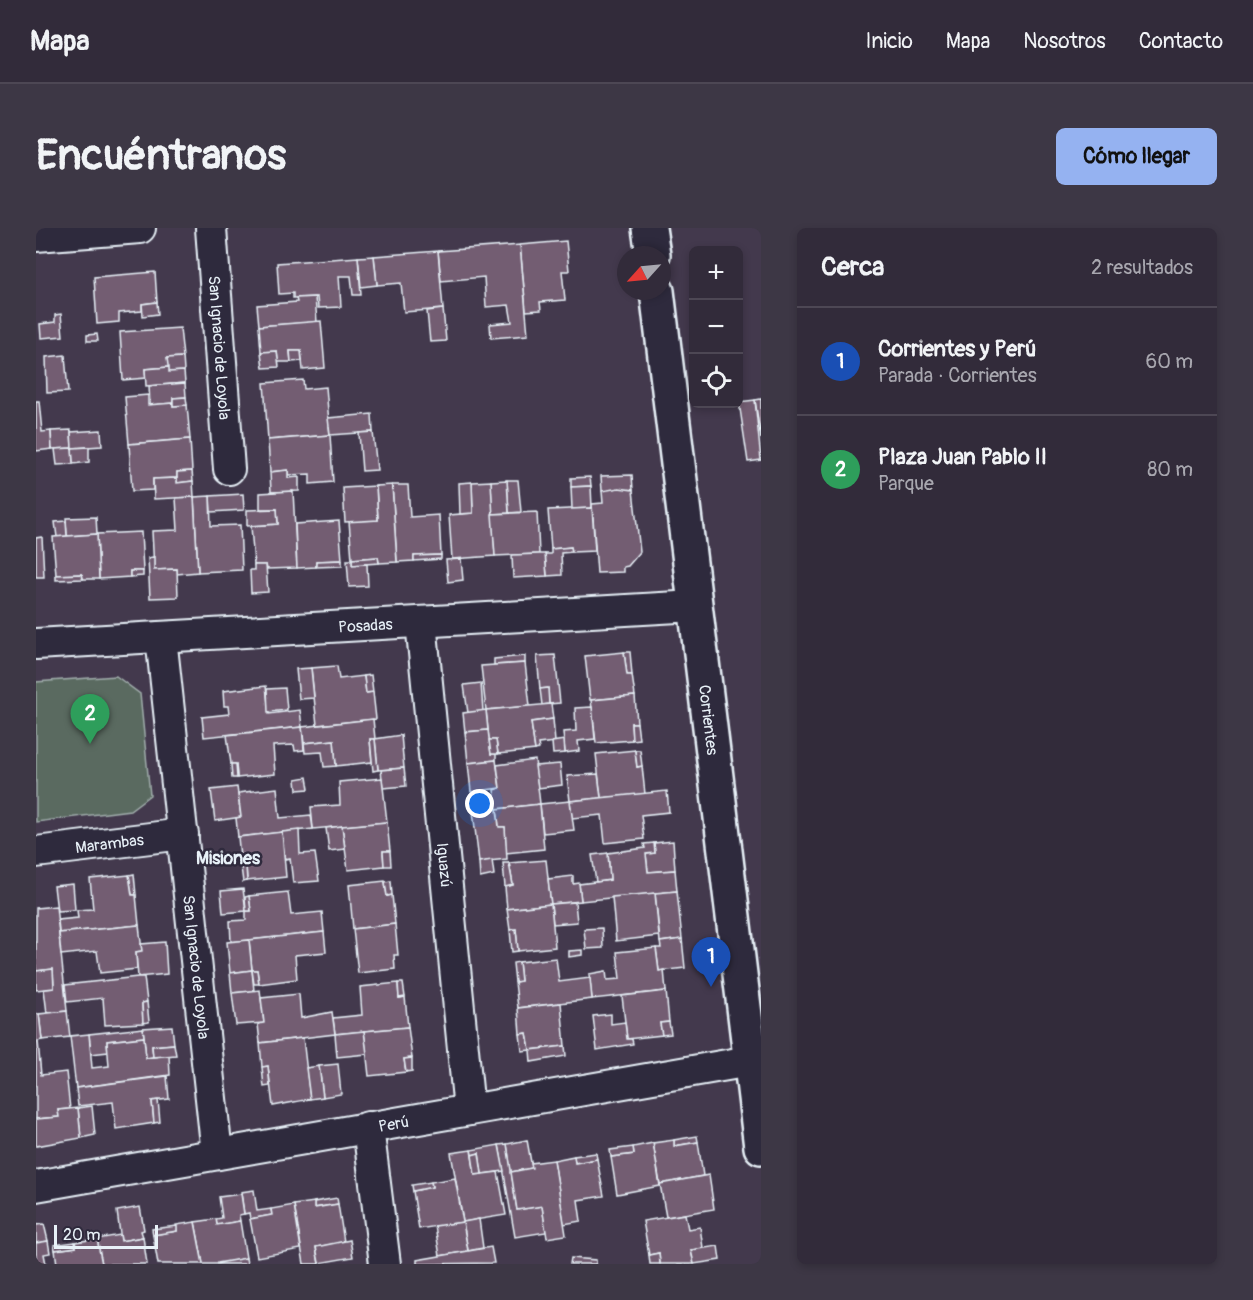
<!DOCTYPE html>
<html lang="es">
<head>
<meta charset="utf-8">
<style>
  :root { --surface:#322b3a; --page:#3d3745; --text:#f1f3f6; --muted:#a8a7af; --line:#4d4754; --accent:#95b2f1 }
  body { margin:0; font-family:Pangolin,sans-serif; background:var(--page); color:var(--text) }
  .controls { position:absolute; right:18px; top:18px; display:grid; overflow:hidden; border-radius:9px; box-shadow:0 3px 9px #0003 }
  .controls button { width:54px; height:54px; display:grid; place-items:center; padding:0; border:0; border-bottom:2px solid var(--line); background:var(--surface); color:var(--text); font:30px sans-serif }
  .compass { position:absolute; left:581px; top:18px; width:54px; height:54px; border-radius:50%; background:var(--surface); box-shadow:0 3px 9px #0003; rotate:243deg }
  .scale { position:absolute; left:18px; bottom:15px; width:104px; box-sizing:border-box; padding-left:6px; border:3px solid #e8f1f8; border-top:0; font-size:16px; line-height:21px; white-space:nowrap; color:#e8f1f8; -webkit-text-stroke:4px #2f2a3d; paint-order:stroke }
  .you { position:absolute; left:444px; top:576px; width:21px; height:21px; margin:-15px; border:4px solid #fff; border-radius:50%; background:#1a73e8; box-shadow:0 0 0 9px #1a73e833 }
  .badge { display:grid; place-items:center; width:39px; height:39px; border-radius:50%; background:var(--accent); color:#fff; font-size:20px; font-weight:700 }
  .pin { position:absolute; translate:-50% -50px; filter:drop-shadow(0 2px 3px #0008) }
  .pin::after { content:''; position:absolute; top:32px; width:21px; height:18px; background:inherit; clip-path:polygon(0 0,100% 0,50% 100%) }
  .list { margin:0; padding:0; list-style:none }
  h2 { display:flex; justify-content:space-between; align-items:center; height:78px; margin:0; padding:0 24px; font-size:26px }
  h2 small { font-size:20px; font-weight:400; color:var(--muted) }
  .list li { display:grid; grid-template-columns:39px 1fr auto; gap:18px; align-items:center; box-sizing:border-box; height:108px; padding:0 24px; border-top:2px solid var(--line) }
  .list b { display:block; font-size:22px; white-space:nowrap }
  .list p { margin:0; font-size:20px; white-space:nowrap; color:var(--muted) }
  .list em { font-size:20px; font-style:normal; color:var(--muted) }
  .icon { flex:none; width:33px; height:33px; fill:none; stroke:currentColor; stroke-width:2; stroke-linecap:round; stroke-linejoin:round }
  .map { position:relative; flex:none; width:725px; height:1036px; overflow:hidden; border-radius:9px }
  header { display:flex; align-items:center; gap:36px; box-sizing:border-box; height:84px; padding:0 30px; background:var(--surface); border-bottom:2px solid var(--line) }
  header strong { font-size:28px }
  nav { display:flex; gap:33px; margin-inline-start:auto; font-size:21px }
  .intro { display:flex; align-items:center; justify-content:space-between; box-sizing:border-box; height:144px; padding:0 36px }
  h1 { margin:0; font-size:42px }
  .button { padding:15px 27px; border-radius:9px; background:var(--accent); color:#111; font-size:21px; font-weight:700 }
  main { display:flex; gap:36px; padding:0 36px }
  aside { flex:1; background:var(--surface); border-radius:9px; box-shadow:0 3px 9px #0003 }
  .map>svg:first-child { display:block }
  .green { fill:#5a6a61; stroke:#a1aeac; stroke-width:1.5 }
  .building { fill:#735d72; stroke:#e8f1f8; stroke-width:1.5 }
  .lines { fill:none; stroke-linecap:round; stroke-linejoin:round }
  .street-casing { stroke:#e8f1f8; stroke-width:34 }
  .secondary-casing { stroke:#e8f1f8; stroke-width:38 }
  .street { stroke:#2f2a3d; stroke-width:30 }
  .secondary { stroke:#2f2a3d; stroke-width:33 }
  .labels { text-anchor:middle; stroke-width:5; stroke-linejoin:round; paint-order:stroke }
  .street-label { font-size:16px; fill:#e8f1f8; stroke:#2f2a3d }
  .neighbourhood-label { font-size:18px; font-weight:bold; fill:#e8f1f8; stroke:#2f2a3d }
</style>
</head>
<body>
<header>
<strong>Mapa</strong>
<nav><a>Inicio</a><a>Mapa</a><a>Nosotros</a><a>Contacto</a></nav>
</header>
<div class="intro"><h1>Encuéntranos</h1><a class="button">Cómo llegar</a></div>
<main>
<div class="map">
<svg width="725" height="1036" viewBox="0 0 725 1036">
  <rect width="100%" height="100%" fill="#43394d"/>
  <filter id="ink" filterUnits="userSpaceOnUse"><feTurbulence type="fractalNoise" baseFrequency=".0167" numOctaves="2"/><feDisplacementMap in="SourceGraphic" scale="12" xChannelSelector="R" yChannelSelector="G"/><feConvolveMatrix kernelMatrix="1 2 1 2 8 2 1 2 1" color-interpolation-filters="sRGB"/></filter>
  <g filter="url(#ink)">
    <polygon class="green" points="80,448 104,466 114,567 94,582 0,594 0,454"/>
    <g class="building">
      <polygon points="530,13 533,43 526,43 529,72 504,74 505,82 490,83 484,17"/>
      <polygon points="484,17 492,107 455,110 454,96 476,94 473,77 450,79 448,49 405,53 402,23"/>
      <polygon points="402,23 407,81 368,84 365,55 341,57 338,28"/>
      <polygon points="338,28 341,57 325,59 322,29"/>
      <polygon points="322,29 325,67 317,67 315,48 303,48 305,79 282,80 281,69 257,70 257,65 243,66 241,35"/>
      <polygon points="119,44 121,74 106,76 106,83 83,85 83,94 61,96 58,49"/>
      <polygon points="279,69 281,94 223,98 221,77 261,74 260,70"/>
      <polygon points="121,74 122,86 107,88 106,76"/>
      <polygon points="407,81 410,113 394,114 391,83"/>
      <polygon points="25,86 27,108 5,110 4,96 19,94 19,87"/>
      <polygon points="285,93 289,140 267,142 265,123 254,123 255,134 242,134 241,123 225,124 223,98"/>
      <polygon points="144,100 147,129 131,130 133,139 109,141 110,150 87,152 84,104"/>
      <polygon points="61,106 62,113 51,113 51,107"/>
      <polygon points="241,123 243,139 227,140 225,124"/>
      <polygon points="254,123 265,123 266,133 255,134"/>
      <polygon points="29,127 32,164 11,165 10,129"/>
      <polygon points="147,129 148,143 133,144 131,130"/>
      <polygon points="133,139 133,144 148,143 149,155 110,158 109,141"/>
      <polygon points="267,152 268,161 290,159 294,207 232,212 228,155"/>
      <polygon points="149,155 150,169 137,170 137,175 114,177 113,158"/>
      <polygon points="112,167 112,177 137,175 137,178 151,177 154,211 93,216 89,169"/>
      <polygon points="150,169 151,177 137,178 137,170"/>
      <polygon points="725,171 725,211 719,172"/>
      <polygon points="719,172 725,232 712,234 703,174"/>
      <polygon points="0,173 3,173 6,204 15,203 16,221 0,223"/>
      <polygon points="336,186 337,204 294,207 292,190"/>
      <polygon points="35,202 36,220 16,221 15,203"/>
      <polygon points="65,202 66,218 36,220 35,204"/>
      <polygon points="337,204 341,242 326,243 323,205"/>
      <polygon points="294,207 297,254 274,256 274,246 252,247 252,242 234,244 232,212"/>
      <polygon points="154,211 156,243 141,244 141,250 117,251 117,262 96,263 93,216"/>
      <polygon points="53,219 53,234 37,236 36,220"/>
      <polygon points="36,220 37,236 21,237 19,221"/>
      <polygon points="252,242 252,250 263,249 263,263 235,264 234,244"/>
      <polygon points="156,243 157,253 141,255 141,244"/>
      <polygon points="596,247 597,262 566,263 565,248"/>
      <polygon points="554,249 555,258 535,259 535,250"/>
      <polygon points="141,250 141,255 157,253 158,269 118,271 117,251"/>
      <polygon points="471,252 482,252 485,284 473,285"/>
      <polygon points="471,252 473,285 456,286 455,253"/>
      <polygon points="455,253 459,328 416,331 413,287 437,285 436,254"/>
      <polygon points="436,254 437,285 424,286 423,255"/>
      <polygon points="356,257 372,257 374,289 403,287 405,327 378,328 378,333 361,334"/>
      <polygon points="356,257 361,334 343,335 342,329 316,331 313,293 342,292 340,258"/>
      <polygon points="340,258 342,292 309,294 307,260"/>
      <polygon points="555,258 556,280 536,281 535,259"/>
      <polygon points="583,260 597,262 604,324 592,338 587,339 587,344 561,345 556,276 567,275 566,263"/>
      <polygon points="257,263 261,340 231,341 230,337 218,337 215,298 242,296 241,281 224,281 224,265"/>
      <polygon points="207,266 208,282 175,284 174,268"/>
      <polygon points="174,268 175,298 204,297 206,342 162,344 158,269"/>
      <polygon points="158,269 162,344 141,346 141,341 118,342 116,303 142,302 140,270"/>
      <polygon points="556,280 559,323 536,324 535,319 515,321 512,282"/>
      <polygon points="241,281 242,296 211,298 211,282"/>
      <polygon points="501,284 503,326 459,328 456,286"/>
      <polygon points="60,289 61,306 31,308 30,290"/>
      <polygon points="30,293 31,308 21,309 19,294"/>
      <polygon points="303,293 306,332 280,333 280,339 261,340 259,296"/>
      <polygon points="105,304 107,343 94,343 94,349 63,351 61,306"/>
      <polygon points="61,306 63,351 47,351 46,346 20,347 17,309"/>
      <polygon points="6,309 8,349 0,349 0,310"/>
      <polygon points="535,319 536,324 525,325 526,347 511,348 509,326 515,326 515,321"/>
      <polygon points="503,326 509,326 511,348 477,350 476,327"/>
      <polygon points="405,327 405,331 378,333 378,328"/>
      <polygon points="118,329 118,342 141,341 142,369 114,370 112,330"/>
      <polygon points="342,329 343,335 316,337 316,331"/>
      <polygon points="425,331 427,352 412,354 410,332"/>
      <polygon points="306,332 306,338 280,339 280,333"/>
      <polygon points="311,332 316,332 316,337 331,336 332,358 313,359"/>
      <polygon points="218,337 230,337 232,364 215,365 214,342 218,342"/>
      <polygon points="94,343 107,343 107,348 94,349"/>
      <polygon points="46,346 47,351 20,352 20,347"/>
      <polygon points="588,424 594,424 596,447 591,447"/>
      <polygon points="588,424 591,447 596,447 599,468 554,472 549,428"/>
      <polygon points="519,427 524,475 513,476 512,460 504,461 501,428"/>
      <polygon points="489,428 489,435 458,437 458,431"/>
      <polygon points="489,435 494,478 450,482 445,438"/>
      <polygon points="301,438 303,451 328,448 330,465 337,464 340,491 281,497 275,440"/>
      <polygon points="275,440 278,470 263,471 260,441"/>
      <polygon points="335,447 337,464 330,465 328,448"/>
      <polygon points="445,455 447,483 432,485 428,457"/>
      <polygon points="230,458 233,486 264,482 266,499 168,509 166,489 193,486 192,478 188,478 187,463"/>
      <polygon points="249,460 251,482 232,484 231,461"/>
      <polygon points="512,460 513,476 506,477 504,461"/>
      <polygon points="599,468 601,495 595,495 596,512 560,515 555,472"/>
      <polygon points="515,476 517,491 495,494 499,522 462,526 460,512 453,512 450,482"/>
      <polygon points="556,479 559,511 542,513 543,523 529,525 527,504 540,503 539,480"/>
      <polygon points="450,482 452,502 429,504 427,485"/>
      <polygon points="337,491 339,511 334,511 336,534 300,538 298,512 268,515 266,499"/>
      <polygon points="517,491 519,514 502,516 503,521 499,522 495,494"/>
      <polygon points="595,495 601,495 603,511 596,512"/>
      <polygon points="266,499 268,522 259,523 258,517 237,518 239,546 201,550 200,536 195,536 191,507"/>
      <polygon points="452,502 455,526 460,526 460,532 432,535 429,504"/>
      <polygon points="365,507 368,540 342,542 339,511"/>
      <polygon points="334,511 339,511 342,542 337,543"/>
      <polygon points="298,512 300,538 288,539 286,524 269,525 268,515"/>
      <polygon points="453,512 460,512 462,526 455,526"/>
      <polygon points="528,512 529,525 517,526 516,514"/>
      <polygon points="599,522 601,539 606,538 609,566 565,570 560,526"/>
      <polygon points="599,522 604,522 606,538 601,539"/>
      <polygon points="460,532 464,560 435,564 432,535"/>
      <polygon points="499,532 504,576 461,581 458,562 464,560 461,537"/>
      <polygon points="195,536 200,536 201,550 196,550"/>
      <polygon points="524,536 526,557 502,560 499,538"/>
      <polygon points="368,540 370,558 347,560 345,542"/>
      <polygon points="562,546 565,570 534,573 531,548"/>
      <polygon points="271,549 273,561 261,562 260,551"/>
      <polygon points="346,550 351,594 277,601 275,579 304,577 303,554"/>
      <polygon points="201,559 205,589 179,593 175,562"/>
      <polygon points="241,560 244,590 275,587 277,601 202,609 200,590 205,589 202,565"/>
      <polygon points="631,563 633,584 605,587 608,611 569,615 566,587 536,590 534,573"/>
      <polygon points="534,573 538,602 507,605 504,576"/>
      <polygon points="504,576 508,621 470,625 469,599 463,599 461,581"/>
      <polygon points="461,581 463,599 469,599 471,631 443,634 437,583"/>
      <polygon points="351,594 354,623 347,623 348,638 312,642 306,598"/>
      <polygon points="306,598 309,621 293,623 290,600"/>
      <polygon points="263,602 264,626 279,625 283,653 257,655 254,630 249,631 246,604"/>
      <polygon points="246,604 250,649 211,653 210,638 205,639 202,609"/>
      <polygon points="637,613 639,642 612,644 610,626 619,625 618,615"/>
      <polygon points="618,615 619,625 610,626 612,644 639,642 641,663 545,673 543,656 574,652 572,625 609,620 608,616"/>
      <polygon points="347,623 354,623 355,638 348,638"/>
      <polygon points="572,625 574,652 560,654 556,627"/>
      <polygon points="456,632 458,647 444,650 443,634"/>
      <polygon points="510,632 515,676 471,681 469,659 477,657 473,635"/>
      <polygon points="467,635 473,635 477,657 469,659"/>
      <polygon points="210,638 211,653 207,654 205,639"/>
      <polygon points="98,646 100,667 96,667 93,647"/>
      <polygon points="93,647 96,667 100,667 103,697 23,705 22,692 42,690 41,682 57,681 54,651"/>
      <polygon points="537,648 537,656 543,655 545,673 515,676 512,651"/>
      <polygon points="349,653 351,668 356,667 359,696 317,701 313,657"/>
      <polygon points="355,653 356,667 351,668 349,654"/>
      <polygon points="37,656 39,682 21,683 18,658"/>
      <polygon points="207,661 210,683 187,685 185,663"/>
      <polygon points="641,663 646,711 624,714 619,665"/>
      <polygon points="252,664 255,687 286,684 288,704 195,714 194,693 210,692 210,683 215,683 213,668"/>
      <polygon points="619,665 623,708 580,713 576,669"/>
      <polygon points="213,668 215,683 210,683 209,669"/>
      <polygon points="539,674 541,694 517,696 515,676"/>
      <polygon points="515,676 519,719 482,723 480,701 474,702 471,681"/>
      <polygon points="20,678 31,783 11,785 8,761 18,760 17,741 0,743 0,680"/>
      <polygon points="359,696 362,727 358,727 359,741 322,745 317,701"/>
      <polygon points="103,697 106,723 100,724 101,741 64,745 61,723 25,727 23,705"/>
      <polygon points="566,700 567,720 550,721 548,701"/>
      <polygon points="480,701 482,723 476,724 474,702"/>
      <polygon points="288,704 290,724 259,727 261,751 223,756 221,742 216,742 213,712"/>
      <polygon points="646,711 649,740 623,743 620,720 625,720 624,714"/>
      <polygon points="213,712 216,742 194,745 191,714"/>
      <polygon points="129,714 131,746 102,749 100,724 106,723 105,716"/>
      <polygon points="620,720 623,743 628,742 630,763 556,771 553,746 570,743 571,752 584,751 581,724"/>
      <polygon points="546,722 546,727 533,729 533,723"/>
      <polygon points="520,730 523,754 554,750 556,771 482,780 479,754 485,753 483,734"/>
      <polygon points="483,734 485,753 479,754 477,735"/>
      <polygon points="17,741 18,760 0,762 0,743"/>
      <polygon points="216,742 218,763 196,765 194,745"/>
      <polygon points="216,742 221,742 223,756 218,756"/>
      <polygon points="102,749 108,749 111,774 106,775 107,795 69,797 67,770 31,774 29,757"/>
      <polygon points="362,755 363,770 369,769 372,799 299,806 297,790 326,787 324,759"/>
      <polygon points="362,755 367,755 369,769 363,770"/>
      <polygon points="224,762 228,795 200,797 196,765"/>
      <polygon points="630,763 633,794 624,795 626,807 591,811 586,768"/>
      <polygon points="263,766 265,790 296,784 299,806 224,815 222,796 228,795 225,770"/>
      <polygon points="111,774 113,794 107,795 106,775"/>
      <polygon points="525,775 529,818 494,822 491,805 484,806 482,780"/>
      <polygon points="31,783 34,809 6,812 3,786"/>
      <polygon points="0,786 3,786 6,812 2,813 5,847 30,844 34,881 22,882 23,889 0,891"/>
      <polygon points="575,786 575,796 589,794 591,811 596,811 597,816 561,822 557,788"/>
      <polygon points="633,794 635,806 626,807 624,795"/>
      <polygon points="136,798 138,816 116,818 117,829 110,830 107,800"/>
      <polygon points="372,799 376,830 368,831 370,844 333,848 328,803"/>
      <polygon points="107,800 108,809 71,813 72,824 55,826 53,806"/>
      <polygon points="328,803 331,826 301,829 299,806"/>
      <polygon points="491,805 494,822 486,823 484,806"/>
      <polygon points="53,806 56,840 73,838 71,813 108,809 110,830 133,827 134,847 40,860 34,808"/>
      <polygon points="267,810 274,871 237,878 232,838 226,839 224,815"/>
      <polygon points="138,816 140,827 117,829 116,818"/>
      <polygon points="529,818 530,828 495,834 494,822"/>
      <polygon points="376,830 376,843 370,844 368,831"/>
      <polygon points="302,836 305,866 287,869 283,838"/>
      <polygon points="232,838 234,858 228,859 226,839"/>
      <polygon points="283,838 287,869 274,871 270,840"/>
      <polygon points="131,848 133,871 116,873 118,895 80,901 77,874 42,878 40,860"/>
      <polygon points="122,872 124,894 118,895 116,873"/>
      <polygon points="56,878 59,907 45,910 42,880"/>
      <polygon points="42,880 45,910 0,918 0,891 23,889 22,882"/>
      <polygon points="661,908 662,914 638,918 638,912"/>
      <polygon points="491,912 496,940 475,944 471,916"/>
      <polygon points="638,912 638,918 662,914 667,948 624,956 617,915"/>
      <polygon points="617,915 624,958 581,966 575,929 598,926 597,919"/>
      <polygon points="471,916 481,982 506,978 510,1004 479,1009 463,917"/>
      <polygon points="463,917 468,943 446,946 443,925 436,927 435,922"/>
      <polygon points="597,919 598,926 575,929 574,922"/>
      <polygon points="435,922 439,947 462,944 470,987 427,994 415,925"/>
      <polygon points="443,925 446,946 439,947 436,927"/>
      <polygon points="560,925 561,931 539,935 538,928"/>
      <polygon points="538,928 539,935 561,931 568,968 542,972 545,993 528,996 518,932"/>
      <polygon points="518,932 530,1007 511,1010 506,978 481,982 475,944 496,940 495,935"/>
      <polygon points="673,947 678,981 630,989 624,956"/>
      <polygon points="419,950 427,994 383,1001 377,963 396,959 395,954"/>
      <polygon points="395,954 396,959 377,963 376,957"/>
      <polygon points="218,962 221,983 235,981 236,987 214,991 213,985 208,986 205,964"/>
      <polygon points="205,966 208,986 203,987 204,993 181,997 180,991 186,990 183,969"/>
      <polygon points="301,970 302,976 278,980 278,974"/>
      <polygon points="278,974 278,980 302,976 308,1014 280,1019 283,1036 268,1036 258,977"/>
      <polygon points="258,977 265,1021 221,1029 214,991 236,987 235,981"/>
      <polygon points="104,979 108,1002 105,1003 107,1009 85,1013 81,983"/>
      <polygon points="649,986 652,1001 664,999 667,1020 655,1022 658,1036 624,1036 623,1025 613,1027 607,993"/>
      <polygon points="180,991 181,997 204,993 210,1030 182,1036 167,1036 159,994"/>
      <polygon points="443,991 447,1020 432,1023 427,994"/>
      <polygon points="159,994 167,1036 122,1036 117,1007 141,1003 140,997"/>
      <polygon points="427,994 432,1023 404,1028 399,998"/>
      <polygon points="8,996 12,1013 0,1015 0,997"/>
      <polygon points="141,998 141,1003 117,1007 116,1001"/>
      <polygon points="84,1007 85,1013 107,1009 111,1036 66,1036 61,1011"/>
      <polygon points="61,1011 66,1036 21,1036 19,1022 40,1019 39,1014"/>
      <polygon points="314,1012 317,1029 283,1035 280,1019"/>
      <polygon points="12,1013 14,1025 8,1026 10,1036 0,1036 0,1015"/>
      <polygon points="39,1014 40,1019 19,1022 18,1017"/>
      <polygon points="682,1018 684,1032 658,1036 655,1022"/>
      <polygon points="455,1019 458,1035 381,1036 381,1032"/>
      <polygon points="623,1025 624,1036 614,1036 613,1027"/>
      <polygon points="210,1030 211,1036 182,1036 182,1035"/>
      <polygon points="535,1030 560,1032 560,1036 534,1036"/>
    </g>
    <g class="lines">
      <defs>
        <g id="street">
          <path id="s1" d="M175 0 193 241"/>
          <polyline points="0,8 104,0"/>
          <path id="s2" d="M385 394 433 882"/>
          <path id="s3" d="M125 409 181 926"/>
          <path id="s4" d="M0 416 659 378"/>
          <path id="s5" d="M0 624 147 606"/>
          <polyline points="332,899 349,1036"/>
          <path id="s6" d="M0 958 714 833"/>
        </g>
        <g id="secondary">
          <polyline points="613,0 617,27"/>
          <path id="s7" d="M621 63 725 919"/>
        </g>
      </defs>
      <use href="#street" class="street-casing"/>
      <use href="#secondary" class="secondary-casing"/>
      <use href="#street" class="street"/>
      <use href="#secondary" class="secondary"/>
    </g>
  </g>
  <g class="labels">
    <g class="street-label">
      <text dy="6" stroke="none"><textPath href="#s1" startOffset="120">San Ignacio de Loyola</textPath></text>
      <text dy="6" stroke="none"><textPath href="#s4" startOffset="330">Posadas</textPath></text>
      <text dy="6" stroke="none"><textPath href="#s7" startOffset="432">Corrientes</textPath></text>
      <text dy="6" stroke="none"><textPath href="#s5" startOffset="74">Marambas</textPath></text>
      <text dy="6" stroke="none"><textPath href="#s2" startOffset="244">Iguazú</textPath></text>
      <text dy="6" stroke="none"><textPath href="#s3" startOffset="332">San Ignacio de Loyola</textPath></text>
      <text dy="6" stroke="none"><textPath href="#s6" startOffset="363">Perú</textPath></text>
    </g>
    <g class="neighbourhood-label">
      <text x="192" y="636">Misiones</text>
    </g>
  </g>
</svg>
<div class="controls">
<button>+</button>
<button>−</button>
<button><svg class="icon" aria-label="locate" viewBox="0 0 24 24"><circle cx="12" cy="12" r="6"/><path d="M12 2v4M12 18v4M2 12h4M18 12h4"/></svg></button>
</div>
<svg class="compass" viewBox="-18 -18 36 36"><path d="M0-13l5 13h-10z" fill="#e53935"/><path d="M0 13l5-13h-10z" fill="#a8a7af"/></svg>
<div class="scale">20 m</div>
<div class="you"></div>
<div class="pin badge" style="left:675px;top:759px;background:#1a4fb4">1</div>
<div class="pin badge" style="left:54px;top:516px;background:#2e9e5b">2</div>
</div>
<aside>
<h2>Cerca<small>2 resultados</small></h2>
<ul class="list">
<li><span class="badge" style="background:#1a4fb4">1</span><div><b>Corrientes y Perú</b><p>Parada · Corrientes</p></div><em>60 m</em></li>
<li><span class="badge" style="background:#2e9e5b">2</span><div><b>Plaza Juan Pablo II</b><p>Parque</p></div><em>80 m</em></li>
</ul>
</aside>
</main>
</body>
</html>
